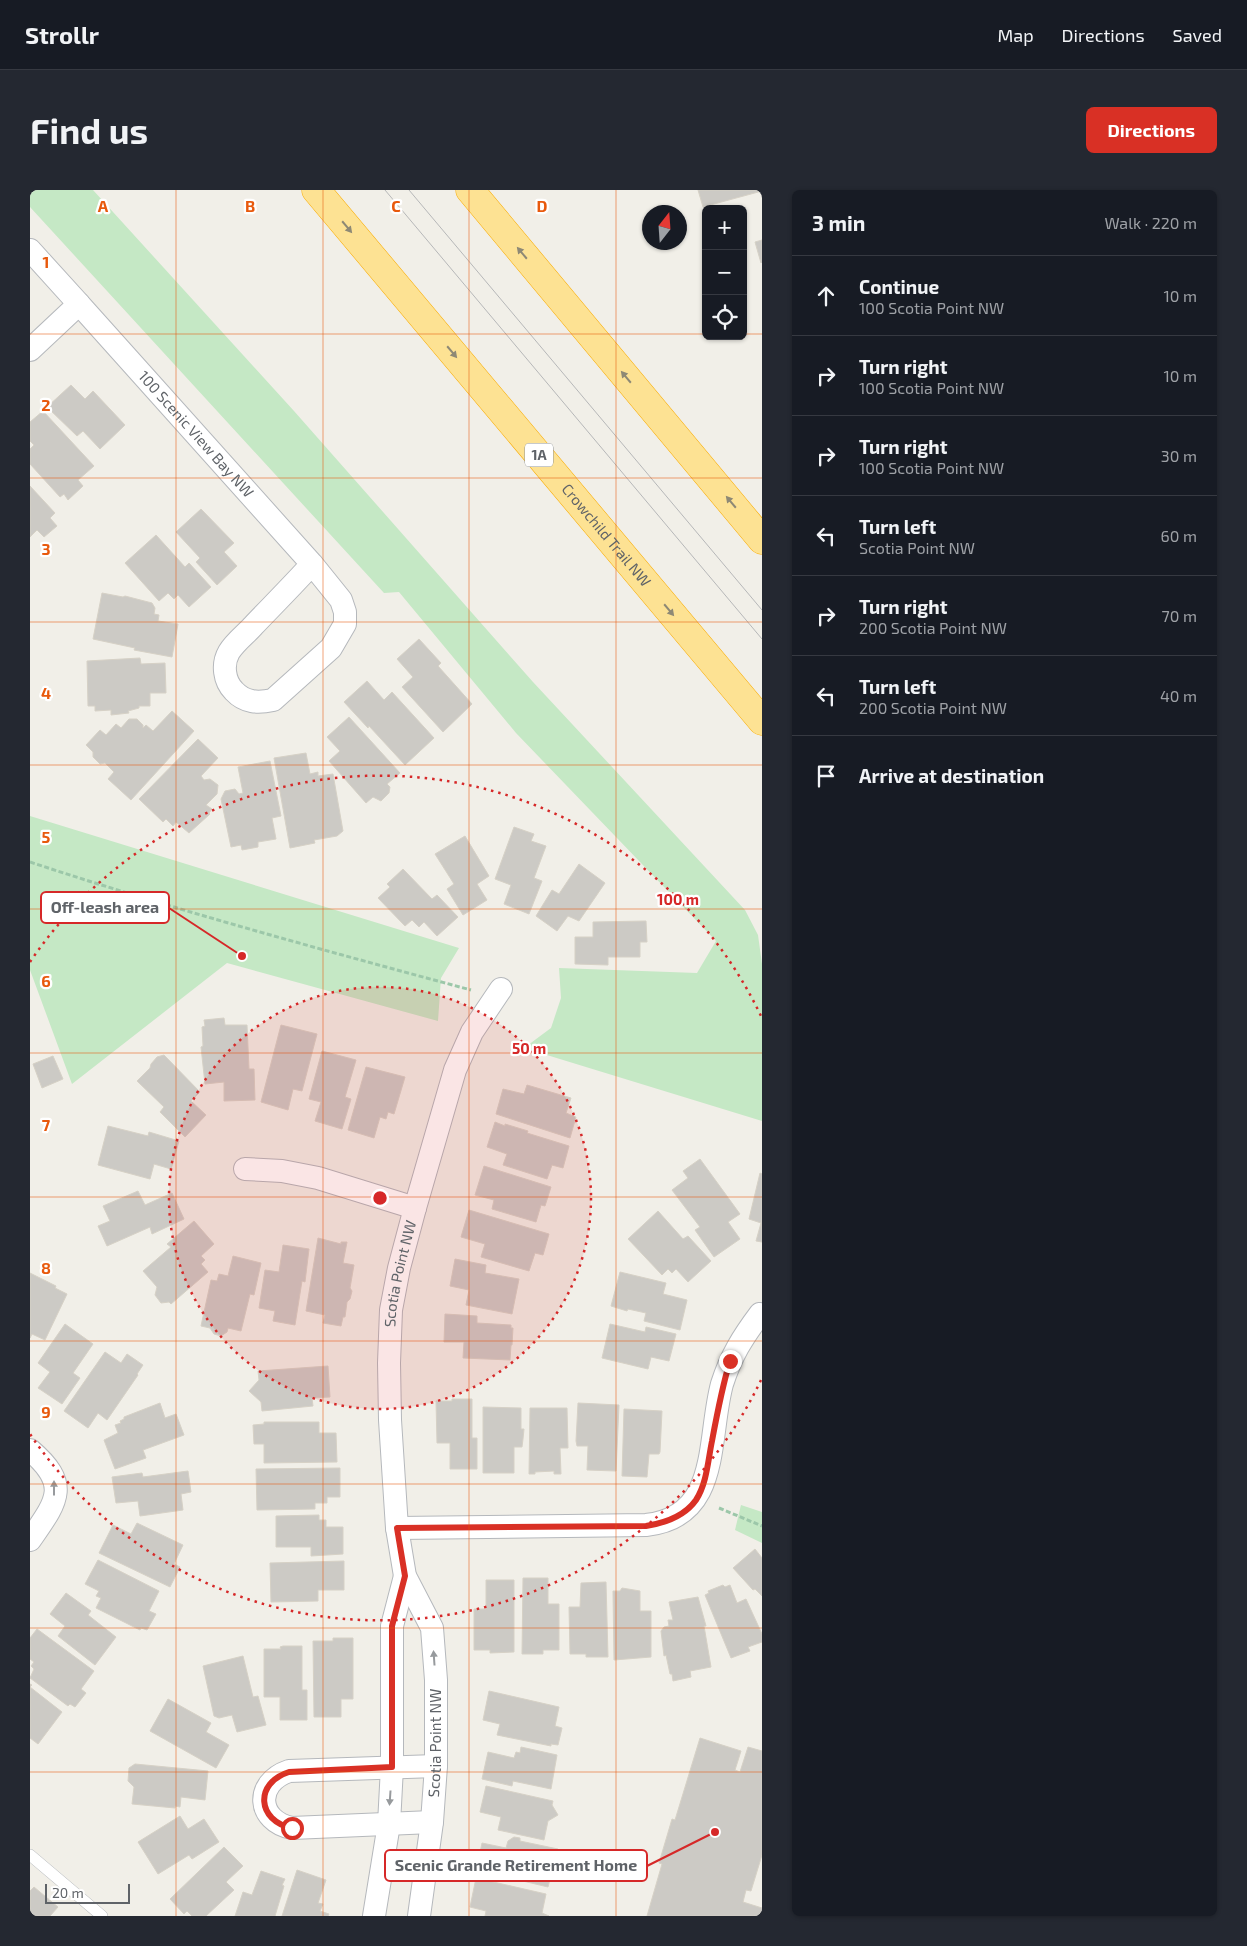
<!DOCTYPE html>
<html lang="en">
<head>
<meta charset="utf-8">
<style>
  :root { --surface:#171b24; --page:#242831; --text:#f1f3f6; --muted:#9ea1a6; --line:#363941; --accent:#d93025 }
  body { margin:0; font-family:"Exo 2",sans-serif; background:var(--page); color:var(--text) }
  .controls { position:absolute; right:15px; top:15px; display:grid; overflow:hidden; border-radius:8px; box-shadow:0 1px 4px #0004 }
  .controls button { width:45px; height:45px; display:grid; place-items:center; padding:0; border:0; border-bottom:1px solid var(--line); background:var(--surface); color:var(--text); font:25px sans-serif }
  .compass { position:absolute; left:612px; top:15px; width:45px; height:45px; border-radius:50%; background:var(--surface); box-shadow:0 1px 4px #0004; rotate:17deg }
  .scale { position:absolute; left:15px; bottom:12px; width:85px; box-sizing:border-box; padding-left:5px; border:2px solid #5f6368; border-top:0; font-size:14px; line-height:18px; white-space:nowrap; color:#5f6368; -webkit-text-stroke:4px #fff; paint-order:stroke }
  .stop { position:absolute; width:15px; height:15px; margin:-11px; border:4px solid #d93025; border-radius:50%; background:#fff }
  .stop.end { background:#d93025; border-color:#fff; box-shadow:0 1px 5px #0008 }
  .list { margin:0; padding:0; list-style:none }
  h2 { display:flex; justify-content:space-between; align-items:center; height:65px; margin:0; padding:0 20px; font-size:21px }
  h2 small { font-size:16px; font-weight:400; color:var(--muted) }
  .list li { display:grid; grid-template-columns:32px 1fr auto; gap:15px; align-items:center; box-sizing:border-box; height:80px; padding:0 20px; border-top:1px solid var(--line) }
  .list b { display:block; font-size:19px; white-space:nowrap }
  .list p { margin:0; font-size:16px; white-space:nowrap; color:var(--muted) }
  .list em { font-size:16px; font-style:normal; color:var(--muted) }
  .icon { flex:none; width:28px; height:28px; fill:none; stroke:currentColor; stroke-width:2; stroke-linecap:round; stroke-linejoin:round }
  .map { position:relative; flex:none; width:732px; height:1726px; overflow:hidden; border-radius:8px }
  header { display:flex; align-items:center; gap:30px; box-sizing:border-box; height:70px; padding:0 25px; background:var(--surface); border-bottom:1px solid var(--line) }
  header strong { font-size:24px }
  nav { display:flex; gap:28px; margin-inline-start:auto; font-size:18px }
  .intro { display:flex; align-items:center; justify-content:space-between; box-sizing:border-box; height:120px; padding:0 30px }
  h1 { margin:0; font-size:35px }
  .button { padding:12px 22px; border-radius:8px; background:var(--accent); color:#fff; font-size:18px; font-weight:700 }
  main { display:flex; gap:30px; padding:0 30px }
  aside { flex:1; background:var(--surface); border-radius:8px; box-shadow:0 1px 4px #0004 }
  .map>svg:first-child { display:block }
  .green { fill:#c5e8c5 }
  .building { fill:#cccac5; stroke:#d6d1c6 }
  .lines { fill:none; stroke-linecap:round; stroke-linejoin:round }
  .lane-casing { stroke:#b5b8bc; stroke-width:12 }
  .street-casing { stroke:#b5b8bc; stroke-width:24 }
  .highway-casing { stroke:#f9ab00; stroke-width:29 }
  .path { stroke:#9cc7a9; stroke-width:3; stroke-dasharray:5 2.5; stroke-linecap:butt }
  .lane { stroke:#fff; stroke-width:11 }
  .street { stroke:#fff; stroke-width:22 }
  .highway { stroke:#fde293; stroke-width:28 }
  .tram { stroke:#b6b7b8; stroke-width:1 }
  .oneway { fill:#8e8975 }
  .oneway2 { fill:#979a9d }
  .route { stroke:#d93025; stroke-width:6 }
  .grid { fill:none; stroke:#e8590c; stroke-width:1; stroke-opacity:0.55 }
  .ring { fill:none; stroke:#d62828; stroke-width:2.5; stroke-dasharray:2.5 5 }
  .labels { text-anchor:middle; stroke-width:4.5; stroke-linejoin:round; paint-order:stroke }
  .shield { fill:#fff; stroke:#8f9295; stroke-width:1 }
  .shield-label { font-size:14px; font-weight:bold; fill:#5f6368 }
  .street-label { font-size:15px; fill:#5f6368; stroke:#fff }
  .grid-label { font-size:16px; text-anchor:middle; font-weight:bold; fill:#e8590c; stroke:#fff; stroke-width:4.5; stroke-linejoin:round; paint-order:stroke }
  .centre { fill:#d62828; stroke:#fff; stroke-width:2.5 }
  .ring-label { font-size:15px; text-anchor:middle; font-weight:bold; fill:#d62828; stroke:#fff; stroke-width:4.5; stroke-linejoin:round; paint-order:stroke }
  .leader { fill:none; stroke:#d62828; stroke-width:2 }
  .callout-dot { fill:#d62828; stroke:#fff; stroke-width:2 }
  .callout { fill:#fff; stroke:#d62828; stroke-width:2 }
  .callout-label { font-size:16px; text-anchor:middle; font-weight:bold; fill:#5f6368 }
</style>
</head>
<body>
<header>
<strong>Strollr</strong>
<nav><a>Map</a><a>Directions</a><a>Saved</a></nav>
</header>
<div class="intro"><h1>Find us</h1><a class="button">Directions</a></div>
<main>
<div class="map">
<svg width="732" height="1726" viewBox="0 0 732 1726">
  <rect width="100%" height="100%" fill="#f1efe8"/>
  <g class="green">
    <polygon points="0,0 63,0 264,221 503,492 715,720 728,745 732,774 732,931 494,858 521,838 531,808 529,778 667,783 686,751 486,543 369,402 354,403 0,17"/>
    <polygon points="0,626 429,758 411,788 408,831 197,773 42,894 0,780"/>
    <polygon points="711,1315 732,1322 732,1353 705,1340"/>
  </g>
  <g class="building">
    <polygon points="668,0 732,0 732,1 673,17"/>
    <polygon points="732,50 732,72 731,73 725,52"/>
    <polygon points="41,195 55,209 63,201 95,235 70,259 53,241 47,246 17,217"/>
    <polygon points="13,221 64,276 48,290 53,296 38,310 34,304 30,307 0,274 0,259 4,255 0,251 0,232"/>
    <polygon points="0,296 25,323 20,328 27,336 14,347 7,340 0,347"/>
    <polygon points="171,319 204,353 194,362 207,376 187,395 166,372 170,368 146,342"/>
    <polygon points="126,345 155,377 159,373 181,397 159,417 148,405 144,409 138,403 129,411 95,373"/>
    <polygon points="72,403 93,407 95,406 122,413 125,418 124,424 129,425 128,431 148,434 142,467 104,460 105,458 63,449"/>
    <polygon points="389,449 411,473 408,476 442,514 413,542 372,497 383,487 367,469"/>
    <polygon points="110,468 111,474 135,473 136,503 120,503 120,516 109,516 109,518 98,521 99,523 81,525 81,520 65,521 65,516 58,516 57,471"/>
    <polygon points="337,491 354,510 362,502 404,548 375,575 339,536 338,538 314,512"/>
    <polygon points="142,521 164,541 101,610 78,589 84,582 75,573 70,574 63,567 63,562 56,555 70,540 76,545 86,534 91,538 99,529 107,529 113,535 113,538 116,535 123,541"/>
    <polygon points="319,527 370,583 357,594 360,597 359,603 351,611 343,607 336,613 299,571 310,561 297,547"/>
    <polygon points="168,549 188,568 171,586 174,590 180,589 188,595 187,604 176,615 182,619 179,623 180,624 159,643 146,632 143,636 136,629 133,632 109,609"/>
    <polygon points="276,563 280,584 288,582 288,586 303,584 313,641 307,646 284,650 285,653 260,658 244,568"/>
    <polygon points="240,571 251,626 242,628 246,649 228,652 228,657 212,660 211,655 201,657 191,609 195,601 205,599 209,604 213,603 208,577"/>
    <polygon points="484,637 504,644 501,651 516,656 504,688 512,691 499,724 474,714 481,695 465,689"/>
    <polygon points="435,646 459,686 447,694 457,710 433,725 417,699 424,694 405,664"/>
    <polygon points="549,674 575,693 549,731 538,726 527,741 506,726 522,700 529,704"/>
    <polygon points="373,679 402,709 407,705 428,727 407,746 394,732 389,737 382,730 375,736 348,708 360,697 357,694"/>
    <polygon points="616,731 617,752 610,752 610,767 578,767 578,775 545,774 545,747 563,747 563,732"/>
    <polygon points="194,828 195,835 217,835 219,879 224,879 225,910 194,911 194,892 175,894 171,857 173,856 172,837 175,836 174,830"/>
    <polygon points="251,835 287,844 272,901 263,899 258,920 231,912"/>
    <polygon points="292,861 326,870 315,907 321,909 312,939 285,931 291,912 279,909"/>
    <polygon points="134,865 170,902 161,911 176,925 155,947 130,922 134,917 107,891 120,878 121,874 127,867"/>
    <polygon points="23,866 33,889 12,898 3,874"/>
    <polygon points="336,877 375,887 364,924 358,922 356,929 350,927 344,948 318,940"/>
    <polygon points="497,895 541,908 536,923 546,927 540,948 466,924 473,899 494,904"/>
    <polygon points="465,932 475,936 475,934 498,941 497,943 539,956 533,978 522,975 517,989 473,975 477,964 457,957"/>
    <polygon points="78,936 118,946 119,942 149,951 141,979 124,974 120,989 68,975"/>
    <polygon points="670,969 710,1024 698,1032 710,1049 684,1067 665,1040 670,1037 642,1000 658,988 653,981"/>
    <polygon points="454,976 521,997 515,1016 511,1015 506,1032 462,1019 464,1010 445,1005"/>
    <polygon points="730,983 732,984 732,1052 726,1051 731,1033 719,1029"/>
    <polygon points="108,1001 115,1015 142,1003 154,1029 122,1044 120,1037 77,1056 68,1036 80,1031 73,1016"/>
    <polygon points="439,1020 519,1044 513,1065 505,1063 499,1081 451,1067 455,1054 431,1047"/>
    <polygon points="628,1021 653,1049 658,1046 681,1071 658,1092 646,1079 642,1083 638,1079 632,1085 598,1049"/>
    <polygon points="164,1031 184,1054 171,1066 175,1070 171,1074 178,1082 141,1114 139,1112 131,1113 125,1105 127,1097 113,1081 141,1057 137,1054"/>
    <polygon points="288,1048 311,1054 311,1052 317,1052 313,1073 324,1075 320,1098 322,1101 320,1109 317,1112 315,1127 313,1127 311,1136 293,1133 295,1125 276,1121"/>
    <polygon points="253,1055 279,1059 275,1092 272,1091 265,1135 243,1131 245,1121 229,1118 235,1080 249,1082"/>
    <polygon points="203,1066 231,1073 224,1105 220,1104 211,1141 198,1138 197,1142 191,1146 184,1144 180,1138 171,1136 181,1090 187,1091 189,1084 198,1086"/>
    <polygon points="425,1069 456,1075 455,1083 489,1089 482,1124 436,1115 439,1100 420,1096"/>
    <polygon points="590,1082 636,1093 633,1104 657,1110 650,1140 614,1131 616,1123 598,1119 597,1121 581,1116"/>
    <polygon points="0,1083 26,1096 25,1098 37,1104 15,1150 2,1144 0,1148"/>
    <polygon points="415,1124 447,1126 447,1133 481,1135 481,1138 483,1138 482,1155 481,1155 480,1170 433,1168 434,1152 414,1152"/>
    <polygon points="35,1134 63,1154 43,1183 50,1188 32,1214 8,1198 20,1182 8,1173"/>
    <polygon points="580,1134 615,1142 616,1137 646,1144 639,1171 621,1167 618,1179 572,1168"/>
    <polygon points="75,1162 91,1173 97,1164 113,1175 107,1184 108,1185 77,1230 68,1223 58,1238 34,1221"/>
    <polygon points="298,1176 300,1207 282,1208 283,1216 232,1221 231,1212 219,1201 229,1190 228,1181"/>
    <polygon points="422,1209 442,1209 442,1248 447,1248 447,1279 420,1279 420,1253 407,1253 406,1211 422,1211"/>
    <polygon points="130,1213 135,1228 146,1224 154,1245 113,1260 116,1268 85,1279 74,1250 88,1243 85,1235 91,1233 90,1231 94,1229 94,1227"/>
    <polygon points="548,1213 589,1215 586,1281 557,1280 558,1256 547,1256 546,1251"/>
    <polygon points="453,1217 491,1218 491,1239 494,1239 493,1249 492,1257 484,1257 484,1283 453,1283"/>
    <polygon points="500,1218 537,1218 538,1258 530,1258 531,1284 524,1284 524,1281 505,1282 505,1284 499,1284"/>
    <polygon points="594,1219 632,1221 630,1262 629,1264 619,1264 617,1287 592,1286"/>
    <polygon points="234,1232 289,1232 289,1243 306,1243 307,1272 234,1273 234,1254 224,1254 223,1235 234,1234"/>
    <polygon points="310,1278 310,1307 297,1307 297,1313 285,1313 285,1319 227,1320 226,1279"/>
    <polygon points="158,1281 161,1302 151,1304 153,1320 110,1326 108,1311 86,1313 82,1287 112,1283 113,1287"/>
    <polygon points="289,1325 289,1330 296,1330 296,1337 313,1337 313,1364 281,1366 281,1357 246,1357 246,1326"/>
    <polygon points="107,1333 153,1355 144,1374 150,1377 140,1397 69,1363 83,1335 101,1344"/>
    <polygon points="725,1359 732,1368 732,1406 725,1399 723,1400 703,1378"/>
    <polygon points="68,1370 129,1401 119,1421 126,1424 117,1440 111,1438 110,1440 66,1418 71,1408 66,1406 69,1401 55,1394"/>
    <polygon points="314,1371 314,1400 288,1400 288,1411 241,1412 240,1373"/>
    <polygon points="493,1388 518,1388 518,1414 529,1414 529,1460 513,1460 513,1464 492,1464"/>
    <polygon points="456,1390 484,1390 484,1462 460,1463 460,1460 444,1460 444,1419 456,1419"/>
    <polygon points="576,1392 578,1467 556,1467 556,1464 540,1464 539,1417 550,1417 551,1393"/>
    <polygon points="693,1395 695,1397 700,1395 707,1413 716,1409 732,1444 732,1452 718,1457 720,1461 701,1468 675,1405 679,1403 678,1401"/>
    <polygon points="592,1398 610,1401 610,1421 621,1421 621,1467 584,1470 583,1401 590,1401"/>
    <polygon points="36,1403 61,1421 58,1425 86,1447 65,1475 28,1446 35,1436 20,1424"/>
    <polygon points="668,1407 676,1436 674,1436 681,1477 660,1481 661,1487 643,1491 642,1484 640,1484 636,1465 634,1466 631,1441 634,1437 639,1436 638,1430 643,1430 639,1412"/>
    <polygon points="7,1439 64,1481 51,1499 56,1503 45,1517 40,1514 38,1516 0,1488 4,1479 1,1476 4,1472 0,1469 0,1448"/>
    <polygon points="303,1448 323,1448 323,1509 311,1509 311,1527 284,1527 283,1451 303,1451"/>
    <polygon points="253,1456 272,1456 272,1500 277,1500 277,1530 250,1530 250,1507 234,1507 234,1459 251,1459 250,1457"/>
    <polygon points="213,1466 223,1507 228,1506 236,1535 207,1542 202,1525 189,1528 184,1526 173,1476"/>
    <polygon points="0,1494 2,1495 0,1497 32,1522 8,1554 0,1548"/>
    <polygon points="459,1501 529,1517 525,1536 532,1538 528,1555 521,1554 521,1556 467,1545 470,1534 453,1530"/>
    <polygon points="138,1509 181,1533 176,1542 199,1555 186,1578 120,1541"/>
    <polygon points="670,1548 711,1561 705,1580 710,1582 718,1557 732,1561 732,1665 721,1701 716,1700 713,1712 732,1718 732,1726 617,1726 632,1674 629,1673 642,1629 645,1630"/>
    <polygon points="491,1557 527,1565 521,1599 483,1591 482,1596 452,1589 458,1562 484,1568 486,1562 490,1563"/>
    <polygon points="105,1574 178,1581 175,1610 151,1607 150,1617 145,1616 145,1618 102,1614 104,1597 98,1591 99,1578"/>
    <polygon points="456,1596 523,1611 522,1615 528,1625 518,1631 514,1650 468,1640 471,1627 450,1622"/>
    <polygon points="150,1626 158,1639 174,1629 189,1652 162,1669 159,1665 128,1684 108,1652"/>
    <polygon points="484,1647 490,1648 490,1651 528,1659 532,1664 529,1675 523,1678 518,1697 476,1687 476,1689 446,1682 452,1653 476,1658 478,1651"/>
    <polygon points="194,1657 213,1676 196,1692 204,1700 176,1726 162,1726 157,1721 154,1724 140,1709"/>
    <polygon points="267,1680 296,1690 288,1713 293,1714 290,1721 299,1724 298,1726 252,1726"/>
    <polygon points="231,1681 255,1689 252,1695 254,1696 245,1726 205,1726 213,1702 222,1705"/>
    <polygon points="446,1688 516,1704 512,1723 519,1726 455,1726 456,1721 440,1717"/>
    <polygon points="4,1697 28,1717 20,1726 0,1726 0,1701"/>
  </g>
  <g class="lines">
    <defs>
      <polyline id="lane" points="0,1665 72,1726"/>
      <g id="street">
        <polyline points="0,60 49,114 0,160"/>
        <path id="s1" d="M49 114 282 374 311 410 315 422V434L301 458 243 510C228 513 215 513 204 501 194 491 192 474 199 462 205 452 216 444 223 436 243 415 263 395 282 374"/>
        <polyline points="215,979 252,981 288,988 385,1018"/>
        <path d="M0 1260C41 1295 27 1311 0 1350"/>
        <path d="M367 1338 616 1335C691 1327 677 1250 692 1194 701 1166 712 1148 730 1124"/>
        <path d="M402 1632 262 1638C227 1631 224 1593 259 1581L406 1576"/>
        <polyline points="344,1726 359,1634 362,1577 362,1436 375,1386"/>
        <path id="s2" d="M389 1726 402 1632 406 1576V1490L402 1438 375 1386 367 1338 360 1230 359 1173 361 1120 369 1078 385 1018 425 880 442 842 471 799"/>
      </g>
      <g id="highway">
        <path id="s3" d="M286 0 732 531"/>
        <polyline points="440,0 732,350"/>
      </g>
    </defs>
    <use href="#lane" class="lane-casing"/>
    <use href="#street" class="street-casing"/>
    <use href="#highway" class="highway-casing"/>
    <g class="path">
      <path d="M0 672C145 720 293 760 441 800"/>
      <polyline points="689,1318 732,1336"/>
    </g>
    <use href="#lane" class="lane"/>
    <use href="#street" class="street"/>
    <use href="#highway" class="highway"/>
    <g class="tram">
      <polyline points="355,0 732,449"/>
      <polyline points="379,0 732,420"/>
    </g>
  </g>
  <defs><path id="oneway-solid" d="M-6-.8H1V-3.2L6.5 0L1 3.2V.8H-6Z" transform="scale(1.25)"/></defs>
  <g class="oneway">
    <use href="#oneway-solid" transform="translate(317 37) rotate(50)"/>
    <use href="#oneway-solid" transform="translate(492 63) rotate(-130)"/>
    <use href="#oneway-solid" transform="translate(422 162) rotate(50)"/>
    <use href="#oneway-solid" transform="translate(596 187) rotate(-130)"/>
    <use href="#oneway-solid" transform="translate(701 312) rotate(-130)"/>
    <use href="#oneway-solid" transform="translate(639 420) rotate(50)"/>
  </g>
  <g class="oneway2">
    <use href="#oneway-solid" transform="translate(24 1298) rotate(-90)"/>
    <use href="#oneway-solid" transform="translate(404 1468) rotate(-94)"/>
    <use href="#oneway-solid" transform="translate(360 1608) rotate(94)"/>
  </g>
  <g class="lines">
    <path class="route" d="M262 1638C227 1631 224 1593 259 1582L362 1577V1436L375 1386 367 1338 616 1336C635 1333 654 1327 666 1310 677 1293 678 1270 682 1251 687 1224 692 1197 700 1171"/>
  </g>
  <path class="grid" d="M146 0V1726M293 0V1726M439 0V1726M586 0V1726M0 144H676M713 144H732M0 288H732M0 432H732M0 575H732M0 719H732M0 863H732M0 1007H732M0 1151H732M0 1294H732M0 1438H732M0 1582H732"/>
  <circle cx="350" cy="1008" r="211" fill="#d62828" fill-opacity=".12"/>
  <g class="ring">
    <circle cx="350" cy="1008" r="211"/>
    <path d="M731 1190A422 422 0 0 1 0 1244M0 772A422 422 0 0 1 731 826"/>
  </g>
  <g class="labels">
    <rect class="shield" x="495" y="253.5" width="28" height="23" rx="4"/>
    <g class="shield-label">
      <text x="509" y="270">1A</text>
    </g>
    <g class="street-label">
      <text dy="5" stroke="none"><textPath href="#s1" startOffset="175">100 Scenic View Bay NW</textPath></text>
      <text dy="5" stroke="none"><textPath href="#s3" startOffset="451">Crowchild Trail NW</textPath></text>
      <text dy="5" stroke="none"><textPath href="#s2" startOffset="652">Scotia Point NW</textPath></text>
      <text dy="5" stroke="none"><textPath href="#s2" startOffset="174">Scotia Point NW</textPath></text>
    </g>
  </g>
  <g class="grid-label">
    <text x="73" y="22">A</text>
    <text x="220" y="22">B</text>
    <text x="366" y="22">C</text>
    <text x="512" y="22">D</text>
    <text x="16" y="78">1</text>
    <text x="16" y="221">2</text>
    <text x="16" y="365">3</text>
    <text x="16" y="509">4</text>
    <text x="16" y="653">5</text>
    <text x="16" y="797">6</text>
    <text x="16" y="941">7</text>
    <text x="16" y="1084">8</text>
    <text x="16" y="1228">9</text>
  </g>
  <circle cx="350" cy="1008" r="8" class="centre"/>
  <g class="ring-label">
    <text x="648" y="715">100 m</text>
    <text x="499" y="864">50 m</text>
  </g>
  <path class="leader" d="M212 766L139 718M685 1642L617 1676"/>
  <g class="callout-dot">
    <circle cx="212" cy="766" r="5"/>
    <circle cx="685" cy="1642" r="5"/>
  </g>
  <g class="callout">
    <rect x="11" y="702" width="128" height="31" rx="5"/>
    <rect x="355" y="1660" width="262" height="31" rx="5"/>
  </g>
  <g class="callout-label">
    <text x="75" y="723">Off-leash area</text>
    <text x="486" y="1681">Scenic Grande Retirement Home</text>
  </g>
</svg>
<div class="controls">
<button>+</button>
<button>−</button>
<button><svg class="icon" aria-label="locate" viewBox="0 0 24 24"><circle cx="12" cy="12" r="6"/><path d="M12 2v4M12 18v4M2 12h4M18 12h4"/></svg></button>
</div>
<svg class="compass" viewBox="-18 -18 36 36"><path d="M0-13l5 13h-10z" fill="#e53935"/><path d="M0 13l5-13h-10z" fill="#9ea1a6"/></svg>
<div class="scale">20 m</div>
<div class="stop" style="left:262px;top:1638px"></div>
<div class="stop end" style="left:700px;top:1171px"></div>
</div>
<aside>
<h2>3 min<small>Walk · 220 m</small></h2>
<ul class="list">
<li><svg class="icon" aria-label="ahead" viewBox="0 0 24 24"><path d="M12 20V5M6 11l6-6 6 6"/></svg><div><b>Continue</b><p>100 Scotia Point NW</p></div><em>10 m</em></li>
<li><svg class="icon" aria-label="right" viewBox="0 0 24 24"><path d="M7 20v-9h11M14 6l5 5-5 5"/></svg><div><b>Turn right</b><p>100 Scotia Point NW</p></div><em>10 m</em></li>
<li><svg class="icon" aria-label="right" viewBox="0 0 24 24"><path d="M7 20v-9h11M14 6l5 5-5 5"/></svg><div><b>Turn right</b><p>100 Scotia Point NW</p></div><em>30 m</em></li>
<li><svg class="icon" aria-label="left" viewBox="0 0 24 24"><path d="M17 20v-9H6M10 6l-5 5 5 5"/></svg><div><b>Turn left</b><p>Scotia Point NW</p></div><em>60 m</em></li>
<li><svg class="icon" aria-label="right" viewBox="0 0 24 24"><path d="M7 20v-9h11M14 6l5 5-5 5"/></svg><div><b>Turn right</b><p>200 Scotia Point NW</p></div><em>70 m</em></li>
<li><svg class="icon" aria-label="left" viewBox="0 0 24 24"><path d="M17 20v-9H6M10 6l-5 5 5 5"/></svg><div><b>Turn left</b><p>200 Scotia Point NW</p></div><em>40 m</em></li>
<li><svg class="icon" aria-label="arrive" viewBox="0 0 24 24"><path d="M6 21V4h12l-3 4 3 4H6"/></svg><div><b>Arrive at destination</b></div></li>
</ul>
</aside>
</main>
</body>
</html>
